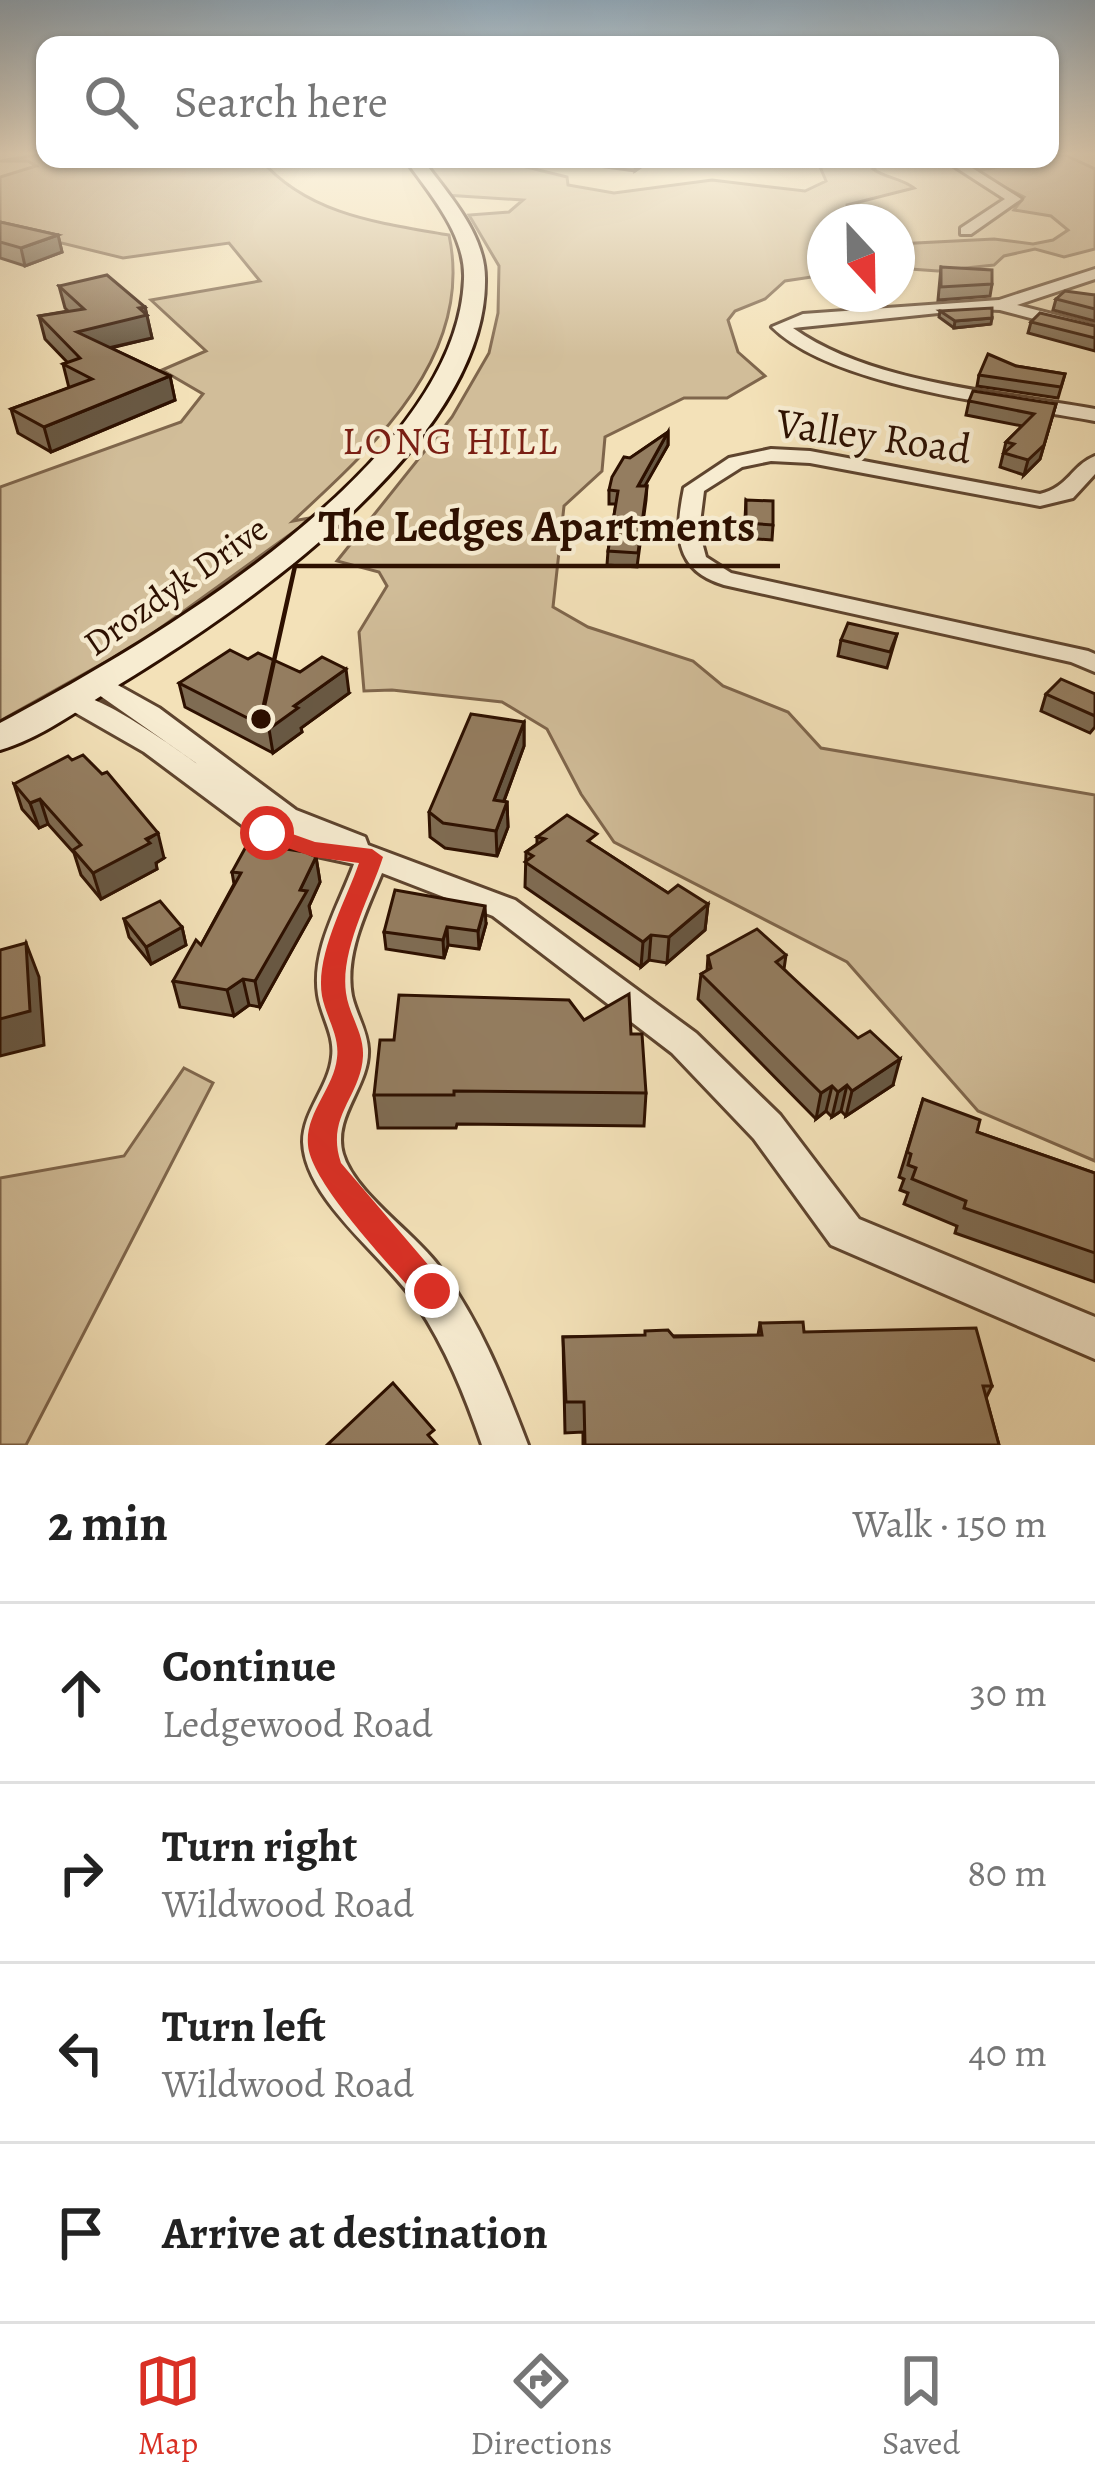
<!DOCTYPE html>
<html lang="en">
<head>
<meta charset="utf-8">
<style>
  :root { --surface:#fff; --page:#f2f2f2; --text:#222; --muted:#767676; --line:#e0e0e0; --accent:#d93025 }
  body { margin:0; font-family:Alegreya,serif; background:var(--page); color:var(--text) }
  .compass { position:absolute; left:807px; top:204px; width:108px; height:108px; border-radius:50%; background:var(--surface); box-shadow:0 3px 9px #0004; rotate:158deg }
  .stop { position:absolute; width:36px; height:36px; margin:-27px; border:9px solid #d93025; border-radius:50%; background:#fff }
  .stop.end { background:#d93025; border-color:#fff; box-shadow:0 3px 12px #0008 }
  .list { margin:0; padding:0; list-style:none }
  h2 { display:flex; justify-content:space-between; align-items:center; height:156px; margin:0; padding:0 48px; font-size:51px }
  h2 small { font-size:39px; font-weight:400; color:var(--muted) }
  .list li { display:grid; grid-template-columns:78px 1fr auto; gap:36px; align-items:center; box-sizing:border-box; height:180px; padding:0 48px; border-top:3px solid var(--line) }
  .list b { display:block; font-size:45px; white-space:nowrap }
  .list p { margin:0; font-size:39px; white-space:nowrap; color:var(--muted) }
  .list em { font-size:39px; font-style:normal; color:var(--muted) }
  .icon { flex:none; width:66px; height:66px; fill:none; stroke:currentColor; stroke-width:2; stroke-linecap:round; stroke-linejoin:round }
  .map { position:relative; flex:none; width:1095px; height:1445px; overflow:hidden }
  .search { position:absolute; background:var(--surface); box-shadow:0 3px 9px #0004; left:36px; right:36px; top:36px; height:132px; display:flex; align-items:center; gap:30px; box-sizing:border-box; padding:0 42px; border-radius:24px; color:var(--muted); font-size:45px }
  .sheet { height:876px; background:var(--surface) }
  nav { display:flex; justify-content:space-around; align-items:center; box-sizing:border-box; height:168px; border-top:3px solid var(--line); background:var(--surface); font-size:33px; color:var(--muted) }
  nav a { display:grid; justify-items:center; gap:6px }
  nav .on { color:var(--accent) }
  .map>svg:first-child { display:block }
  .green { fill:#d1bd99; stroke:#7f664c; stroke-width:3 }
  .lines { fill:none; stroke-linecap:round; stroke-linejoin:round }
  .street-casing { stroke:#5e442e; stroke-width:6 }
  .secondary-casing { stroke:#2d1000; stroke-width:6 }
  .street { fill:#f7ecd1; fill-rule:evenodd }
  .secondary { fill:#f7ecd1; fill-rule:evenodd }
  .wall { fill:#7f6c53; stroke:#2d1000; stroke-width:3 }
  .shaded-wall { fill:#685843; stroke:#2d1000; stroke-width:3 }
  .building { fill:#947d60; stroke:#2d1000; stroke-width:3 }
  .route { fill:#d93025 }
  .labels { text-anchor:middle; stroke-width:9; stroke-linejoin:round; paint-order:stroke }
  .far-street-label { font-size:36px; fill:#2d1000; stroke:#f7ecd1 }
  .far-quarter-label { font-size:39px; letter-spacing:3px; fill:#7a1f14; stroke:#f7ecd1 }
  .street-label { font-size:42px; fill:#2d1000; stroke:#f7ecd1 }
  .leader { fill:none; stroke:#2d1000; stroke-width:4.5 }
  .callout-dot { fill:#2d1000; stroke:#f7ecd1; stroke-width:4.5 }
  .callout-label { font-size:45px; text-anchor:middle; font-weight:bold; fill:#2d1000; stroke:#f7ecd1; stroke-width:9; stroke-linejoin:round; paint-order:stroke }
</style>
</head>
<body>
<div class="map">
<svg width="1095" height="1445" viewBox="0 0 1095 1445">
  <rect width="100%" height="100%" fill="#f3e1b8"/>
  <filter id="stains"><feTurbulence type="fractalNoise" baseFrequency=".00167" numOctaves="4"/><feColorMatrix values="0 0 0 0 .2 0 0 0 0 .09 0 0 0 0 .02 0 0 0 .5 -.17"/></filter>
  <radialGradient id="worn" r=".72"><stop offset=".6" stop-color="#630" stop-opacity="0"/><stop offset="1" stop-color="#630" stop-opacity=".3"/></radialGradient>
  <g class="green">
    <path d="M36 155H45V159H260C308 215 380 223 449 235 475 356 373 447 293 521L309 518 299 528 141 642 0 721V487L181 422 203 394 162 370 206 351 151 300 260 281 229 243 123 258 0 228V177L36 166 28 161H0Z"/>
    <polygon points="1050,155 1065,155 1095,169 1095,249 1064,257 1035,249 1004,256 994,265 938,271 897,268 897,244 994,239 1033,244 1053,240 1068,230 1051,216 1014,210 1024,197 973,171 1023,163 1017,159 1050,159"/>
    <path d="M422 159H494L567 177 568 185 614 193 712 180 805 191 826 181 818 162 801 159H878L882 162 873 169C885 178 901 178 914 188L847 205 844 222H825V275L785 281 765 299 735 311 728 320 738 352 765 376 727 398H684L605 437 602 471 564 506 553 607 588 627 693 661 723 686 788 712 821 748 1095 795V1161L978 1111 847 962 614 842 581 794 547 729 502 702 392 690 364 691 359 632 387 586 379 572 337 561 452 417 489 353 498 313 499 266 469 215 509 212 523 200 445 195Z"/>
    <polygon points="184,1068 213,1083 26,1445 0,1445 0,1178 124,1156"/>
  </g>
  <g class="lines">
    <defs>
      <g id="street">
        <polygon points="943,159 958,159 1021,199 971,234 961,234 961,228 1005,199"/>
        <path d="M1095 269V279L1017 305 1095 325V335L1000 310 977 309 793 328C871 384 1001 392 1095 409V421C1010 405 833 388 772 327L803 314 999 300Z"/>
        <path d="M771 449 810 451 1040 494C1069 487 1071 466 1095 456V474L1073 498 1040 506 810 463 771 461 742 467 704 491 699 531 706 557 731 573 1088 651 1095 654V672L1071 662 724 585C673 570 675 532 684 488L729 458Z"/>
        <path d="M98 674 159 708 296 810 365 837 368 845 515 900 696 1033 780 1115 859 1219 1095 1317V1359L831 1245 754 1139 672 1053 493 916 382 873C367 910 344 954 352 996 356 1014 367 1030 368 1049 370 1086 332 1116 343 1154 354 1192 413 1232 438 1265 479 1319 504 1382 528 1445H482C465 1396 446 1348 417 1305 386 1257 305 1201 303 1142 303 1111 329 1087 332 1057 335 1035 321 1016 318 995 311 950 339 905 354 864L270 846 144 752 62 705 58 699 62 693C91 686 173 747 199 765L89 688 85 682 89 676Z"/>
      </g>
      <path id="secondary" d="M405 159H422C447 193 485 233 485 278 488 444 239 612 112 689 78 710 39 739 0 750V723C147 645 457 465 464 279 466 234 429 193 405 159Z"/>
    </defs>
    <use href="#street" class="street-casing"/>
    <use href="#secondary" class="secondary-casing"/>
    <use href="#street" class="street"/>
    <use href="#secondary" class="secondary"/>
  </g>
  <g class="wall">
    <polygon points="575,159 652,159 635,171 575,163"/>
    <polygon points="0,222 58,235 62,252 25,266 0,258"/>
    <polygon points="941,267 992,284 990,296 938,300"/>
    <polygon points="59,286 145,307 152,338 111,348 170,376 175,400 51,452 18,433 11,409 69,388 63,364 68,363 45,339 39,316 68,311 65,308"/>
    <polygon points="1095,295 1095,321 1053,310 1056,299"/>
    <polygon points="940,311 991,324 954,328 939,317"/>
    <polygon points="1031,322 1095,326 1095,351 1028,333"/>
    <polygon points="1016,366 1065,374 1058,398 977,386 979,375"/>
    <polygon points="969,401 1056,404 1040,459 1024,475 1000,467 1006,442 1022,426 966,415"/>
    <polygon points="668,432 668,445 644,486 647,486 646,500 637,567 607,565 608,551 616,504 609,504 609,490 630,458"/>
    <polygon points="746,500 773,525 772,540 744,538"/>
    <polygon points="897,634 887,668 838,656 841,640"/>
    <polygon points="248,659 300,672 349,693 301,728 302,732 273,753 185,707 179,683"/>
    <polygon points="1046,694 1095,694 1095,727 1090,733 1041,711"/>
    <polygon points="524,722 524,746 504,801 507,802 508,827 497,856 445,848 430,837 429,812"/>
    <polygon points="14,784 164,858 156,863 157,869 101,899 81,875 74,853 48,824 39,828 22,809"/>
    <polygon points="537,837 597,847 668,893 708,904 705,930 667,963 649,960 641,967 525,887 526,852 537,844"/>
    <polygon points="316,857 320,882 309,906 311,916 260,1007 249,1005 234,1016 180,1007 173,981 201,945 234,884 232,872"/>
    <polygon points="124,919 182,927 186,945 151,964 129,937"/>
    <polygon points="486,924 479,949 448,945 444,958 386,949 384,932"/>
    <polygon points="786,955 784,969 893,1085 846,1116 841,1111 832,1117 826,1111 816,1119 698,999 701,974 707,971 708,956"/>
    <polygon points="584,1020 631,1034 646,1093 644,1126 457,1124 456,1128 378,1128 374,1095 394,1040"/>
    <polygon points="923,1099 977,1132 1095,1173 1095,1282 955,1233 957,1226 904,1204 908,1193 900,1190 904,1179 899,1177"/>
    <polygon points="760,1323 804,1332 992,1386 986,1398 999,1445 583,1445 583,1432 565,1433 563,1337 758,1335"/>
  </g>
  <g class="shaded-wall">
    <polygon points="636,159 652,159 635,171"/>
    <polygon points="58,235 62,252 25,266 21,248"/>
    <polygon points="145,307 152,338 82,354 77,332"/>
    <polygon points="992,318 991,324 954,328 955,321"/>
    <polygon points="170,376 175,400 51,452 44,427"/>
    <polygon points="1056,404 1040,459 1024,475 1028,460"/>
    <polygon points="668,432 668,445 637,500 638,486"/>
    <polygon points="346,669 349,693 301,728 302,732 273,753 269,729 294,706"/>
    <polygon points="524,722 524,746 495,825 494,800"/>
    <polygon points="40,799 48,824 39,828 30,803"/>
    <polygon points="507,802 508,827 497,856 496,831"/>
    <polygon points="158,833 164,858 156,863 157,869 101,899 93,873"/>
    <polygon points="316,857 320,882 309,906 311,916 260,1007 255,981"/>
    <polygon points="708,904 705,930 667,963 669,937"/>
    <polygon points="485,906 486,924 479,949 478,931"/>
    <polygon points="182,927 186,945 151,964 146,947"/>
    <polygon points="447,927 448,945 444,958 443,940"/>
    <polygon points="651,935 649,960 641,967 643,942"/>
    <polygon points="26,943 39,977 44,1045 0,1056 0,1019"/>
    <polygon points="243,979 249,1005 234,1016 227,990"/>
    <polygon points="900,1059 893,1085 846,1116 852,1091"/>
    <polygon points="847,1085 841,1111 832,1117 838,1092"/>
    <polygon points="832,1086 826,1111 816,1119 821,1093"/>
  </g>
  <g class="building">
    <polygon points="0,222 58,235 21,248 0,242"/>
    <polygon points="941,267 992,270 992,284 941,287"/>
    <polygon points="107,275 145,307 139,308 147,315 77,332 170,376 44,427 11,409 92,379 63,364 80,358 39,316 84,309 59,286"/>
    <polygon points="1065,291 1095,295 1095,309 1056,299"/>
    <polygon points="992,308 992,318 955,321 940,311"/>
    <polygon points="1040,313 1095,326 1095,338 1031,322"/>
    <polygon points="988,354 1016,366 1065,374 1061,387 979,375"/>
    <polygon points="973,391 1056,404 1044,445 1028,460 1004,453 1014,444 1006,442 1034,414 969,401"/>
    <polygon points="668,432 638,486 647,486 638,553 608,551 618,491 609,490 612,477 624,457 630,458"/>
    <polygon points="746,500 773,501 773,525 746,523"/>
    <polygon points="848,623 897,634 890,652 841,640"/>
    <polygon points="230,650 248,659 258,653 300,672 322,657 346,669 294,706 298,708 269,729 179,683"/>
    <polygon points="1061,679 1095,694 1095,716 1046,694"/>
    <polygon points="471,714 524,722 494,800 507,802 496,831 443,823 429,812"/>
    <polygon points="83,755 102,774 107,772 158,833 146,839 150,843 93,873 73,850 81,845 40,799 30,803 14,784 68,756 72,760"/>
    <polygon points="567,815 597,834 588,841 668,893 678,885 708,904 669,937 651,935 643,942 525,862 533,856 526,852 545,839 537,837"/>
    <polygon points="248,843 305,852 316,857 300,890 307,891 255,981 243,979 227,990 173,981 196,940 201,945 241,873 232,872"/>
    <polygon points="395,890 485,906 478,931 447,927 443,940 384,932"/>
    <polygon points="160,901 182,927 146,947 124,919"/>
    <polygon points="757,929 786,955 776,962 858,1038 870,1031 900,1059 852,1091 847,1085 838,1092 832,1086 821,1093 701,974 711,968 708,956"/>
    <polygon points="26,943 30,1011 0,1019 0,950"/>
    <polygon points="629,994 631,1034 642,1034 646,1093 454,1091 454,1095 374,1095 380,1040 394,1040 399,995 569,1000 584,1020"/>
    <polygon points="923,1099 980,1120 977,1132 1095,1173 1095,1253 964,1208 966,1201 912,1179 916,1168 908,1165 911,1154 907,1152"/>
    <polygon points="803,1322 804,1332 976,1328 992,1386 983,1386 999,1445 585,1445 584,1402 566,1402 563,1337 645,1335 645,1331 668,1330 674,1337 762,1335 760,1323"/>
    <polygon points="393,1383 434,1430 428,1435 437,1445 327,1445"/>
  </g>
  <linearGradient id="sky" x2="0" y2="1"><stop stop-color="#91aabc"/><stop offset="0.43" stop-color="#faf2df"/><stop offset="1" stop-color="#faf2df" stop-opacity="0"/></linearGradient>
  <rect width="1095" height="357" fill="url(#sky)"/>
  <path class="route" d="M267 825 315 842 372 849 383 857C370 897 340 951 346 993 349 1015 364 1033 363 1056 361 1097 325 1116 341 1163L442 1281 447 1291 442 1301 432 1306 421 1301C394 1269 311 1184 308 1145 305 1113 334 1088 337 1058 340 1036 326 1017 322 996 315 955 346 901 359 863L313 857 260 838 257 833Z"/>
  <g class="labels">
    <g class="far-street-label">
      <text transform="translate(175 585) rotate(-35)" y="13">Drozdyk Drive</text>
    </g>
    <g class="far-quarter-label">
      <text x="451" y="454">LONG HILL</text>
    </g>
    <g class="street-label">
      <text transform="translate(874 435) rotate(8)" y="15">Valley Road</text>
    </g>
  </g>
  <path class="leader" d="M261 719L295 566H780"/>
  <circle class="callout-dot" cx="261" cy="719" r="12"/>
  <g class="callout-label">
    <text x="537" y="541">The Ledges Apartments</text>
  </g>
  <rect width="100%" height="100%" filter="url(#stains)"/>
  <rect width="100%" height="100%" fill="url(#worn)"/>
</svg>
<svg class="compass" viewBox="-18 -18 36 36"><path d="M0-13l5 13h-10z" fill="#e53935"/><path d="M0 13l5-13h-10z" fill="#767676"/></svg>
<div class="stop" style="left:267px;top:833px"></div>
<div class="stop end" style="left:432px;top:1291px"></div>
<div class="search"><svg class="icon" aria-label="search" viewBox="0 0 24 24"><circle cx="10" cy="10" r="6"/><path d="M15 15l6 6"/></svg>Search here</div>
</div>
<section class="sheet">
<h2>2 min<small>Walk · 150 m</small></h2>
<ul class="list">
<li><svg class="icon" aria-label="ahead" viewBox="0 0 24 24"><path d="M12 20V5M6 11l6-6 6 6"/></svg><div><b>Continue</b><p>Ledgewood Road</p></div><em>30 m</em></li>
<li><svg class="icon" aria-label="right" viewBox="0 0 24 24"><path d="M7 20v-9h11M14 6l5 5-5 5"/></svg><div><b>Turn right</b><p>Wildwood Road</p></div><em>80 m</em></li>
<li><svg class="icon" aria-label="left" viewBox="0 0 24 24"><path d="M17 20v-9H6M10 6l-5 5 5 5"/></svg><div><b>Turn left</b><p>Wildwood Road</p></div><em>40 m</em></li>
<li><svg class="icon" aria-label="arrive" viewBox="0 0 24 24"><path d="M6 21V4h12l-3 4 3 4H6"/></svg><div><b>Arrive at destination</b></div></li>
</ul>
</section>
<nav>
<a class="on"><svg class="icon" aria-label="map" viewBox="0 0 24 24"><path d="M3 6l6-2 6 2 6-2v14l-6 2-6-2-6 2zM9 4v14M15 6v14"/></svg>Map</a>
<a><svg class="icon" aria-label="directions" viewBox="0 0 24 24"><path d="M12 3l9 9-9 9-9-9zM9 14v-3h6M13 9l2 2-2 2"/></svg>Directions</a>
<a><svg class="icon" aria-label="saved" viewBox="0 0 24 24"><path d="M7 4h10v16l-5-4-5 4z"/></svg>Saved</a>
</nav>
</body>
</html>
